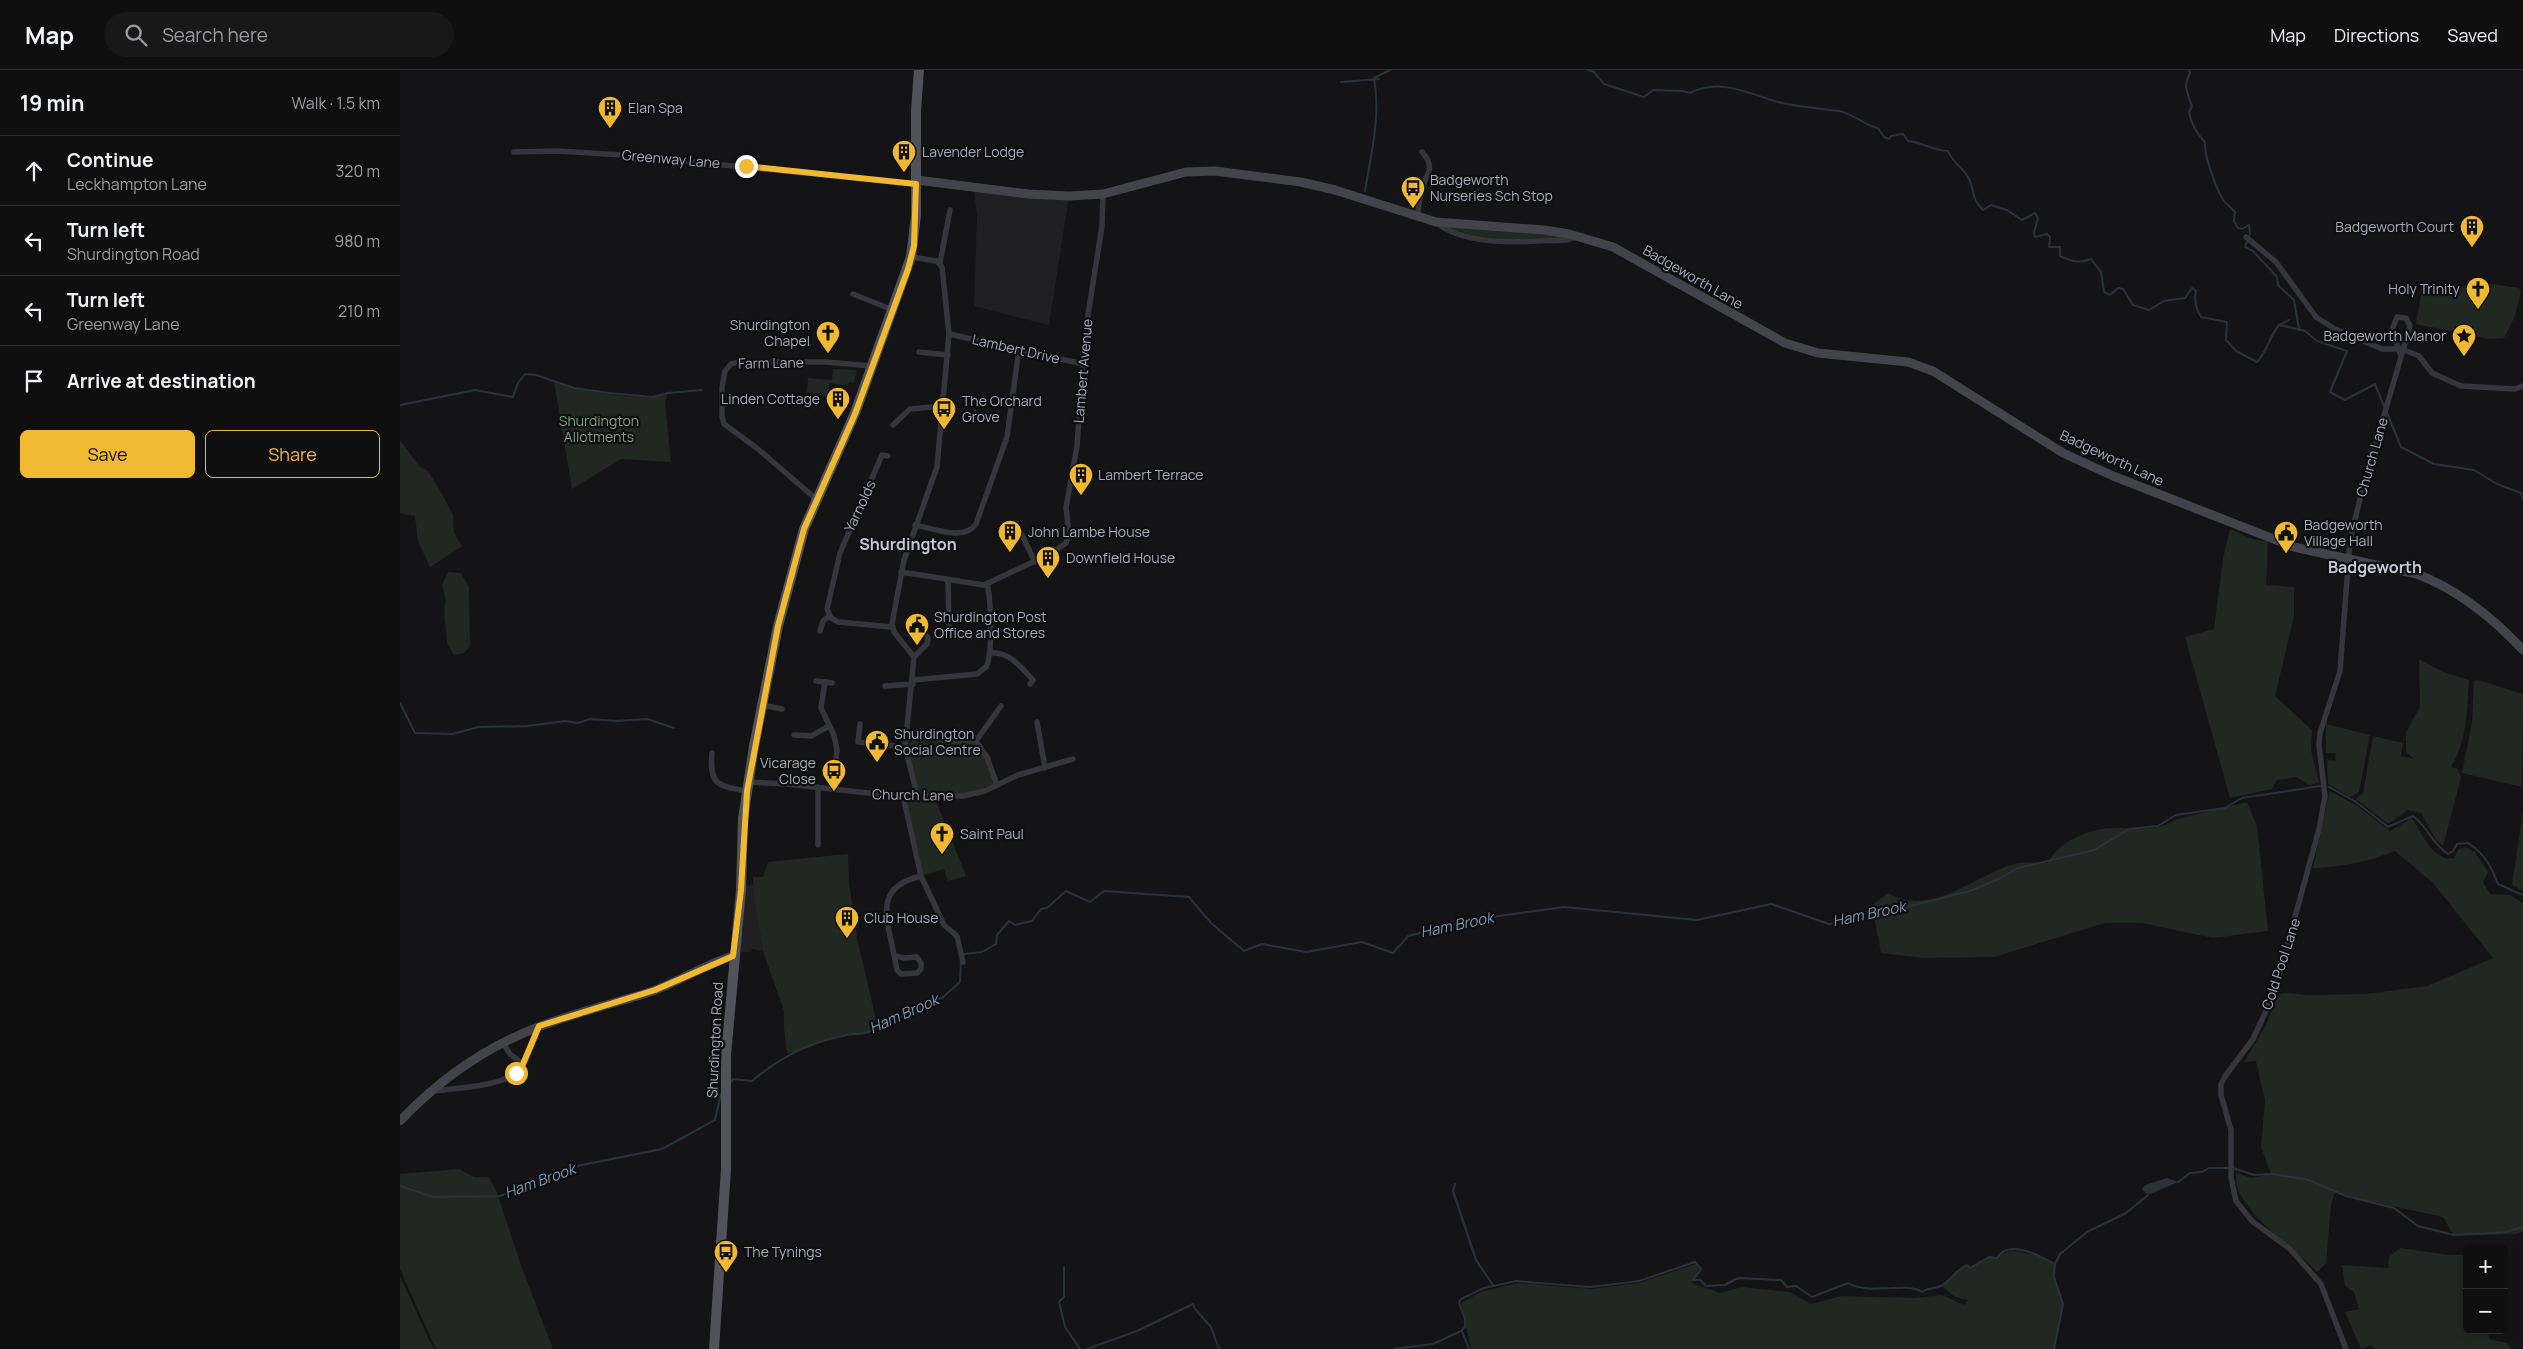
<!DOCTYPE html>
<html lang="en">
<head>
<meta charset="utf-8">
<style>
  :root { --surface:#0f0f10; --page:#181819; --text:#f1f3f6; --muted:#9b9c9f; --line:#2f2f30; --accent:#f1b931 }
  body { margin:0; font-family:Manrope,sans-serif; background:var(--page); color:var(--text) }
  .controls { position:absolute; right:15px; bottom:15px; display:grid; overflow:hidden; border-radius:8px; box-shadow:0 2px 8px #0003 }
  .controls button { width:45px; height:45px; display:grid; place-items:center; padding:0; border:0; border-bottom:1px solid var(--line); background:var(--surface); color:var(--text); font:25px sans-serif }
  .stop { position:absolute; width:15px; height:15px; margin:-11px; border:4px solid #f1b931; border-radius:50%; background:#fff }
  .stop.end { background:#f1b931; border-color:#fff; box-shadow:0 1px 5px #0008 }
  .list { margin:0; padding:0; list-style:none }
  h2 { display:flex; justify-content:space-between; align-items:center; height:65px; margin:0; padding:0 20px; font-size:21px }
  h2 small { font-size:16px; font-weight:400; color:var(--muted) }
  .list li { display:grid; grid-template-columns:32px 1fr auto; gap:15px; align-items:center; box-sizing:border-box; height:70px; padding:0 20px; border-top:1px solid var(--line) }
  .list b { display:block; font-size:19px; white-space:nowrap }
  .list p { margin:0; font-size:16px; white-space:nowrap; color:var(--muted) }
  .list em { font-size:16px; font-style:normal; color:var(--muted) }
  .actions { display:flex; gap:10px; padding:15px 20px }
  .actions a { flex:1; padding:11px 0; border:1px solid var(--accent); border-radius:8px; text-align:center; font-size:18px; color:var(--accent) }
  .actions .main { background:var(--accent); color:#111 }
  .icon { flex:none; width:28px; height:28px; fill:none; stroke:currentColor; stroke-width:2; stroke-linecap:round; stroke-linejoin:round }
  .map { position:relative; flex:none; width:2123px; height:1279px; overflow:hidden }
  header { display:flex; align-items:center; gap:30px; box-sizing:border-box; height:70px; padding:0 25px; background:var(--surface); border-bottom:1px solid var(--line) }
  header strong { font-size:24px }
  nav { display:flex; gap:28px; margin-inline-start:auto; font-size:18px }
  .search { width:350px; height:45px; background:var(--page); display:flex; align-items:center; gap:12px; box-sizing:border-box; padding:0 18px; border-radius:28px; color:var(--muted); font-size:19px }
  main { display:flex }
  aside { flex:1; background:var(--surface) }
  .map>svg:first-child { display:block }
  .built { fill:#202023 }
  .green { fill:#202821 }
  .water { fill:#2a3239 }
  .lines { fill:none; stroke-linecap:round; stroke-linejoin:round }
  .stream { stroke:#2a3239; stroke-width:2 }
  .street { stroke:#35363b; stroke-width:5.5 }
  .secondary { stroke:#43444b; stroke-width:9 }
  .primary { stroke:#51525a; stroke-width:10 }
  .route { stroke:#f1b931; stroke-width:6 }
  .labels { text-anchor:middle; stroke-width:4.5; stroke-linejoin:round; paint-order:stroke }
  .poi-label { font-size:14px; fill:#a6aab6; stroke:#0f0f11; text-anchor:start }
  .street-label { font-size:14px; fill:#a6aab6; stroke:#0f0f11 }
  .park-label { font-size:14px; fill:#7da180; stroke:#0f0f11 }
  .water-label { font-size:15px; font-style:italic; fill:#7c96b1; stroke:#0f0f11 }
  .quarter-label { font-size:16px; font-weight:bold; fill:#c7c9d2; stroke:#0f0f11 }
</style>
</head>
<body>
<header>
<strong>Map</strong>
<div class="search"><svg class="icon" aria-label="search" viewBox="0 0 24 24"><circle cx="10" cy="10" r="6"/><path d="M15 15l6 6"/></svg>Search here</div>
<nav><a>Map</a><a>Directions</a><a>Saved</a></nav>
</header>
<main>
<aside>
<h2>19 min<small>Walk · 1.5 km</small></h2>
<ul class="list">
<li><svg class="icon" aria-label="ahead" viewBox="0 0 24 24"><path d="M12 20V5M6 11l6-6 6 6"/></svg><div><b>Continue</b><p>Leckhampton Lane</p></div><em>320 m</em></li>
<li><svg class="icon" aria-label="left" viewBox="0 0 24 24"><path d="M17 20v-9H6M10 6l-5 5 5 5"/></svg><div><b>Turn left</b><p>Shurdington Road</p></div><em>980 m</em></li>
<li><svg class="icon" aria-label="left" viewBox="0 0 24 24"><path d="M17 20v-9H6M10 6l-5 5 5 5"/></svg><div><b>Turn left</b><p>Greenway Lane</p></div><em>210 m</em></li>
<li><svg class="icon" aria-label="arrive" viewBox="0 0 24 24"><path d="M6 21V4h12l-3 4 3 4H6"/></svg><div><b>Arrive at destination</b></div></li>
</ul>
<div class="actions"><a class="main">Save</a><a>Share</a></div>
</aside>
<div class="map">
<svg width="2123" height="1279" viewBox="0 0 2123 1279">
  <rect width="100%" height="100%" fill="#141416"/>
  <g class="built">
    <polygon points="574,117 669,126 649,255 574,236 577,148"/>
    <polygon points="353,815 363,881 352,879 351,882 340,882 341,864 345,858 342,856 345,816"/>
  </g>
  <g class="green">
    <path d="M1048 157 1136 162 1165 168C1141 168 1064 173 1048 157Z"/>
    <polygon points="2092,214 2119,218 2121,222 2114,248 2104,268 2089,269 2016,254 2022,219"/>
    <polygon points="433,299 457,300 454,313 449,312 448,316 429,313 428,327 407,322 408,308 432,310"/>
    <path d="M154 311C188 322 233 332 268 323L265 332 271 392 221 389 172 419Z"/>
    <polygon points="0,370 19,396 28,401 43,426 53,445 54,463 62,476 30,497 18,471 15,446 0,443"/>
    <polygon points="1830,459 1852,469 1868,472 1866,515 1894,517 1894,547 1875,626 1912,660 1911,680 1919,713 1909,715 1897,707 1877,710 1872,719 1830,728 1785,567 1814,559 1823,489"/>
    <polygon points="48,502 61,503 69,517 70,576 64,583 54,585 47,573 44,540 46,531 42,515"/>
    <path d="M2019 589 2043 602 2069 610C2067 640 2067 671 2051 697L2058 699 2061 708 2043 776 2036 770 2021 743 2008 740 1988 754 1956 729 1963 723 1973 666 2003 673 2001 686 2014 689 2006 682V662L2020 637Z"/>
    <polygon points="2078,610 2123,624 2122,717 2062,703 2072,652 2074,611"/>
    <polygon points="1926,654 1970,665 1959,722 1950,727 1928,714 1927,689 1935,691 1936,683 1926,683"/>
    <polygon points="521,666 580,675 597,715 585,721 534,726 566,806 548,811 544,799 521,806 503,726 515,726 505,677 515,668"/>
    <path d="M1930 721 1956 735 1990 761 2012 748C2021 762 2034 793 2054 788L2059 779 2065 777 2075 782 2088 802 2083 812 2090 824 2110 825 2123 833V1162L2117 1164 2054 1166 2043 1147 1946 1126 1935 1122 1931 1135 1926 1193 1917 1202C1893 1176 1855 1154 1839 1122 1836 1117 1837 1109 1836 1103L1851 1108 1871 1104 1861 1077 1865 1030 1856 991 1844 992 1866 955 1877 926 1883 923 1912 925 1966 924 2027 916 2093 888 2033 813 1995 781C1968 792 1942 797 1913 798Z"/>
    <path d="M1847 732 1857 756 1868 861 1813 868 1742 853H1705L1594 887 1523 888 1481 883 1475 851 1468 838 1488 823C1529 847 1573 808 1610 795 1623 791 1634 793 1648 793 1658 771 1691 758 1714 758 1735 757 1756 763 1774 750Z"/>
    <polygon points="2123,741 2123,821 2112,815"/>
    <polygon points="448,784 449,812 457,868 478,958 462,965 442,966 387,984 384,958 384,941 363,881 354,826 353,807 363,807 368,792"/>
    <polygon points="59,1099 74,1107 89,1107 97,1123 122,1198 153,1279 37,1279 34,1275 0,1199 0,1104"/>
    <polygon points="2000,1178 2049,1185 2067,1185 2067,1260 2088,1260 2089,1269 2107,1273 2112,1279 1976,1279 1970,1275 1961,1279 1945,1242 1959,1239 1954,1222 1945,1216 1942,1195 1988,1198 1989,1187"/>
    <polygon points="1612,1180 1640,1186 1655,1194 1654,1207 1663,1234 1654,1279 1071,1279 1061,1233 1083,1221 1119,1213 1192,1219 1239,1213 1295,1194 1299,1198 1292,1213 1320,1223 1342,1217 1390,1222 1411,1234 1441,1226 1515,1228 1542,1225 1564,1235 1568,1230 1555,1227 1542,1216 1556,1201 1567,1195 1570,1198 1589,1187 1597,1188 1599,1185"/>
    <polygon points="0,1206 29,1270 34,1279 0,1279"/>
  </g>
  <polygon class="water" points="1767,1108 1778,1112 1748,1125 1742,1119 1745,1115"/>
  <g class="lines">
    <g class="stream">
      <path d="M1188 0 1194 2 1204 14 1244 27 1253 20 1282 21 1290 23C1321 7 1351 25 1382 33 1401 37 1421 39 1439 41 1452 43 1464 55 1478 58L1484 67 1489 69 1491 66 1503 64 1508 71C1522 72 1533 81 1548 81 1552 92 1562 97 1568 107 1575 118 1570 128 1583 140L1591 135 1607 140 1622 150 1635 143 1638 148 1634 163 1635 167 1647 164 1650 167 1649 177H1660V186C1671 191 1680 194 1691 189L1701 202 1704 222 1710 225 1718 218 1723 219 1733 235 1749 240 1764 231 1785 228 1792 218 1796 221C1794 229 1796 240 1801 247L1827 252 1826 270 1836 281 1857 292C1868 280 1869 267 1879 255L1905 261 1917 271 1947 281 1930 322 1945 330 1975 314 1984 336"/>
      <path d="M1789 0 1790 3C1783 15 1787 23 1792 36L1789 42C1791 54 1796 63 1805 72 1804 86 1816 119 1824 131 1827 135 1832 138 1835 142L1834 151 1838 158 1842 159 1849 155 1850 164 1845 177 1853 181 1877 207 1878 215 1894 230 1899 259"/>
      <polyline points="941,12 979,9"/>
      <path d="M965 121C971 83 981 46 974 8L990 0"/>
      <polyline points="1879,255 1889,250"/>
      <polyline points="0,335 75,320 113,327 118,313 125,304 136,305 174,318 209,323 253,327 268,323 302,320"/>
      <polyline points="1987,343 2001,377 2034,394 2074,400 2097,414 2121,423 2123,430"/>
      <polyline points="0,633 15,663 53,664 78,657 127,656 165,651 178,653 190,649 216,651 247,649 274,658"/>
      <path d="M1929 717 1956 732 1988 757 2013 746C2027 756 2032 774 2048 784L2053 781 2057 774 2068 773C2084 783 2091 796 2098 814L2123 825"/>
      <polyline points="564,884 582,882 596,874 597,865 609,851 615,855 632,851 641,839 647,838 666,821 690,832 704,821 789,827 811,853 844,881 862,874 906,882 962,872 993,883 1008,866 1078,849 1164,837 1297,850 1371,834 1429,854 1450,851 1570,821 1599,809 1618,798 1694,780 1729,759 1758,756 1776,745 1825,738 1842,728 1920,716"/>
      <path d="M331 1012 333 1009 352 1011C377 990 409 972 443 966 453 963 463 964 473 961L543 927 560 912 561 891"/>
      <polyline points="1833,1098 1854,1105 1871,1104 1906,1109 1946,1126 1994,1138 2018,1156 2054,1165 2106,1162 2123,1157"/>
      <polyline points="1778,1112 1790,1103 1802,1102 1809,1098 1829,1098"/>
      <polyline points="1055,1114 1053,1121 1076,1190 1093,1215"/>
      <polyline points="0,1116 33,1127 100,1126 177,1096 262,1079 315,1050 321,1024"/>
      <polyline points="664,1197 664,1227 659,1232 665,1257 680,1279"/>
      <polyline points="1062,1261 1069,1279"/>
      <polyline points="687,1279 737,1261 793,1234 795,1239 811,1257 819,1279"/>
      <path d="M994 1279 1033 1274 1061 1261 1065 1257V1249L1059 1233 1061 1229 1084 1218 1116 1211 1190 1217 1239 1211 1295 1192 1301 1199 1293 1210H1300L1306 1216 1325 1215 1338 1208 1381 1210 1387 1217 1396 1216 1412 1227 1448 1213C1470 1226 1505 1211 1522 1222 1529 1217 1535 1219 1541 1216 1550 1211 1556 1200 1567 1195L1570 1198 1589 1187 1597 1188C1608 1169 1641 1186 1655 1194"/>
      <polyline points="1654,1279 1663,1234 1654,1207 1655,1194 1660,1184 1687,1162 1726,1143 1748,1125"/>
    </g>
    <g class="street">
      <polyline points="114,82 158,81 222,85 516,114"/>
      <path d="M1017 147C1019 138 1019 131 1021 123 1024 105 1038 100 1022 82"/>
      <path d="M1036 152C1065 178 1129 171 1166 170L1176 167"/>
      <polyline points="1846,167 1876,192 1916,247 1935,259 1982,279 1997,279"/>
      <polyline points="511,187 537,191 542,197 549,264 537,397 504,490 492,554 494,562 514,587 505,677 515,716 515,726"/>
      <polyline points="540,193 550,140"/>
      <polyline points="453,224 493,240"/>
      <polyline points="549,264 683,294"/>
      <polyline points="2004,280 2019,286 2032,303 2061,316 2115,319 2123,316"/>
      <polyline points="519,282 548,285"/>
      <polyline points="493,355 510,339 543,336"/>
      <polyline points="488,386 482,385 440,483 427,539 431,548 438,552 492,557"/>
      <polyline points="416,429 358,379 324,354 322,346 322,317 325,301 331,294 340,292 426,292 472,296"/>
      <polyline points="616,453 635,492"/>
      <path d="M515 455C533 458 564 472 576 454L607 367 619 279"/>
      <polyline points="501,502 584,515 650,484 666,473 669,463 666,438 677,376 685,264 702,156 703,124"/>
      <polyline points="548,511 549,556"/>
      <polyline points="420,561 423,551 429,546"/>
      <path d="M590 583C609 581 622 598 633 610L630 614"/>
      <polyline points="514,587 527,574 528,568 516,555"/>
      <path d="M513 610 577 604 586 597C593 586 591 528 587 514"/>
      <polyline points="416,611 425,612"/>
      <polyline points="432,613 425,612 421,638 434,665 437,680 432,719"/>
      <polyline points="485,616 513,614"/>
      <polyline points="362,635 382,639"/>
      <polyline points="637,652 645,698"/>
      <polyline points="460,654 458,672 505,677"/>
      <polyline points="507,663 548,671 576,671 587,687 597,715"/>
      <polyline points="394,665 411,666 429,656"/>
      <polyline points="576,671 601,636"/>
      <path d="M312 683C309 715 318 716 347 721"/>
      <polyline points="348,712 387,714 486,725 563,726 585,721 618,705 673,689"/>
      <polyline points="418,717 418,775"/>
      <polyline points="503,726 521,806 544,855 557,866 563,892"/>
      <path d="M494 885 497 900 501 904 517 903 521 899V893L517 887 503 888 494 885C487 848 473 817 521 806"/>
      <polyline points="103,973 110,984 123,994"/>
      <path d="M33 1021C55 1018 105 1017 120 999 129 988 134 970 139 956"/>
      <polyline points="1946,1279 1921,1214 1890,1179 1852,1151 1836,1131 1831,1107 1831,1060 1821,1025 1821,1014 1826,1005 1853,969 1867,939 1877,913 1919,759 1925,726 1919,675 1920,663 1940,601 1950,470 1962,421 2010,256 2006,248 1997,247 1992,260 2001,286"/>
    </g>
    <g class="secondary">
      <path d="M517 110 628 124 669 126 703 124 786 102 815 101 901 112 935 120 1036 152 1144 160 1169 164 1213 177 1385 273 1418 283 1508 292 1533 301 1663 383 1713 406 1894 477 2017 504C2059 520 2093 548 2123 580"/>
      <path d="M0 1051C39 1010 87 976 141 956 177 942 216 933 253 921 280 911 306 894 333 886"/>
    </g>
    <polyline class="primary" points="314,1279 326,1099 326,985 341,820 343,749 354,676 378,556 404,459 455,343 511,187 516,145 516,41 519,0"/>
  </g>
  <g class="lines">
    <polyline class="route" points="116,1003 123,994 139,956 255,920 333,886 341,820 347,721 378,556 404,459 455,344 508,199 514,176 516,114 346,96"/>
  </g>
  <defs>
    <symbol id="building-pin" viewBox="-11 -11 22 30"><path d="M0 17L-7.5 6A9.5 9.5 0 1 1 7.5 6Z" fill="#f1b931" stroke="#0f0f11"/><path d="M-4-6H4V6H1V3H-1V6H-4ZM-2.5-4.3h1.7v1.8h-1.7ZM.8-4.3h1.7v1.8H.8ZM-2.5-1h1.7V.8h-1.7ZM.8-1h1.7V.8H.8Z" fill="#111"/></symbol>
    <symbol id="bus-pin" viewBox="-11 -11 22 30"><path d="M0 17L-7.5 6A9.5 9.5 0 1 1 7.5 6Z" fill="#f1b931" stroke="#0f0f11"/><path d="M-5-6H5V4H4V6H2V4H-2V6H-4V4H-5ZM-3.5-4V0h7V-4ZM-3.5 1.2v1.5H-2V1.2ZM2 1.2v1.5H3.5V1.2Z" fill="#111"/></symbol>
    <symbol id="church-pin" viewBox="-11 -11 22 30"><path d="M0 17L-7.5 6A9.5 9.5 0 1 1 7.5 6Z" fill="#f1b931" stroke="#0f0f11"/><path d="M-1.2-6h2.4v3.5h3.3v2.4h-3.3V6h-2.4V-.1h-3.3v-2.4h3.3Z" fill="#111"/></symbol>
    <symbol id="sight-pin" viewBox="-11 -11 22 30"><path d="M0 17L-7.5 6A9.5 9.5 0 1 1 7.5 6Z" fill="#f1b931" stroke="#0f0f11"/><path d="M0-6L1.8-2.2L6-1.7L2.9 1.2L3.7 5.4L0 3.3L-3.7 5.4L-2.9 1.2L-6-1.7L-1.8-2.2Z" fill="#111"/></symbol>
    <symbol id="civic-pin" viewBox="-11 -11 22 30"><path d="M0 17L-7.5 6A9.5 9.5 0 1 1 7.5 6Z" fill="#f1b931" stroke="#0f0f11"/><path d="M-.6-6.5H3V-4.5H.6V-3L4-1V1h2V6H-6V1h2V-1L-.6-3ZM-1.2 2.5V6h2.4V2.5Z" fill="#111"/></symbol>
  </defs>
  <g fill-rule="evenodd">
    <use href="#building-pin" x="196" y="24" width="28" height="38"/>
    <use href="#building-pin" x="490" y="68" width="28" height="38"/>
    <use href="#bus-pin" x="999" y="104" width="28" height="38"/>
    <use href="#building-pin" x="2058" y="143" width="28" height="38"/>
    <use href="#church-pin" x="2064" y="205" width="28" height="38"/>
    <use href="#church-pin" x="414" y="249" width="28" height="38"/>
    <use href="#sight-pin" x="2050" y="252" width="28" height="38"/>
    <use href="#building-pin" x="424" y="315" width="28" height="38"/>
    <use href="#bus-pin" x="530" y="325" width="28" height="38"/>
    <use href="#building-pin" x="667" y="391" width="28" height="38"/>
    <use href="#building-pin" x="596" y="448" width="28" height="38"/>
    <use href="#civic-pin" x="1872" y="449" width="28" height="38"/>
    <use href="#building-pin" x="634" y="474" width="28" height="38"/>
    <use href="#civic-pin" x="503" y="541" width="28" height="38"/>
    <use href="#civic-pin" x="463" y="658" width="28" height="38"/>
    <use href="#bus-pin" x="420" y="687" width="28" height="38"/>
    <use href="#church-pin" x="528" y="750" width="28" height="38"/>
    <use href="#building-pin" x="433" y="834" width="28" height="38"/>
    <use href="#bus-pin" x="312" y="1168" width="28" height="38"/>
  </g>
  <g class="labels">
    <g class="poi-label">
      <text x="228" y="43">Elan Spa</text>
      <text x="522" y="87">Lavender Lodge</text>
      <text x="1030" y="115">Badgeworth<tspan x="1030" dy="16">Nurseries Sch Stop</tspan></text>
      <text x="2054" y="162" text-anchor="end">Badgeworth Court</text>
      <text x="2060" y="224" text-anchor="end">Holy Trinity</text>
      <text x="410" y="260" text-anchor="end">Shurdington<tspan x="410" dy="16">Chapel</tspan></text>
      <text x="2046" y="271" text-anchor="end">Badgeworth Manor</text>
      <text x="420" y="334" text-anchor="end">Linden Cottage</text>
      <text x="562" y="336">The Orchard<tspan x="562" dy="16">Grove</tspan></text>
      <text x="698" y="410">Lambert Terrace</text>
      <text x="1904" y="460">Badgeworth<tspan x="1904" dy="16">Village Hall</tspan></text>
      <text x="628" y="467">John Lambe House</text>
      <text x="666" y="493">Downfield House</text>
      <text x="534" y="552">Shurdington Post<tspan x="534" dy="16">Office and Stores</tspan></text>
      <text x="494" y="669">Shurdington<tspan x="494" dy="16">Social Centre</tspan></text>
      <text x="416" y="698" text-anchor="end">Vicarage<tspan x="416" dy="16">Close</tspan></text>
      <text x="560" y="769">Saint Paul</text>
      <text x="464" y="853">Club House</text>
      <text x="344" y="1187">The Tynings</text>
    </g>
    <g class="street-label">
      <text transform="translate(271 89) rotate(5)" y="5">Greenway Lane</text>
      <text transform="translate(1293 207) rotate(30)" y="5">Badgeworth Lane</text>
      <text transform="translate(616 279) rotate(13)" y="5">Lambert Drive</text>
      <text transform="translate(371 293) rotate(-1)" y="5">Farm Lane</text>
      <text transform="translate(683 301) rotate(-85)" y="5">Lambert Avenue</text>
      <text transform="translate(1972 387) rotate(-74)" y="5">Church Lane</text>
      <text transform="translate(1712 388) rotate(25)" y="5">Badgeworth Lane</text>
      <text transform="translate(460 436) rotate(-65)" y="5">Yarnolds</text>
      <text transform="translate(513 725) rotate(1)" y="5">Church Lane</text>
      <text transform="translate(1881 894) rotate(-72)" y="5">Cold Pool Lane</text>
      <text transform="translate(315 970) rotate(-87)" y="5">Shurdington Road</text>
    </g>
    <g class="park-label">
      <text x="199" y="356">Shurdington<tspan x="199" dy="16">Allotments</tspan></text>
    </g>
    <g class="water-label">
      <text transform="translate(1469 844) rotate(-12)" y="5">Ham Brook</text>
      <text transform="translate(1057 855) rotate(-12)" y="5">Ham Brook</text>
      <text transform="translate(504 944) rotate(-24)" y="5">Ham Brook</text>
      <text transform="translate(140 1111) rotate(-20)" y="5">Ham Brook</text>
    </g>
    <g class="quarter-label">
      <text x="508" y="480">Shurdington</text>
      <text x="1975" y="503">Badgeworth</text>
    </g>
  </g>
</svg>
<div class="controls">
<button>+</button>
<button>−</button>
</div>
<div class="stop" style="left:116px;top:1003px"></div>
<div class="stop end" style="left:346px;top:96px"></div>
</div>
</main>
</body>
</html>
